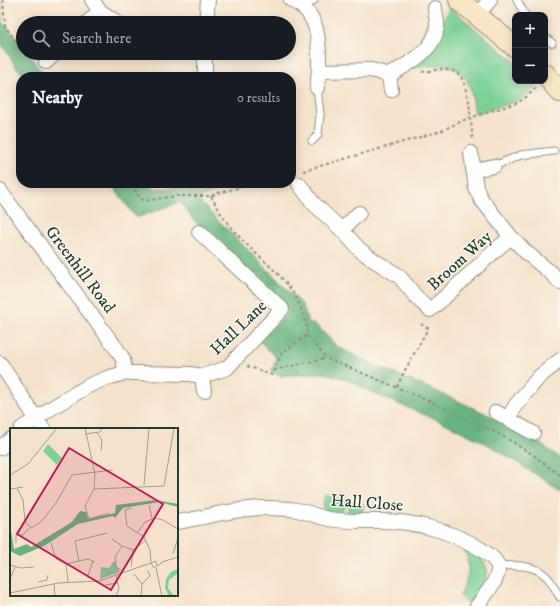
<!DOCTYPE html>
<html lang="en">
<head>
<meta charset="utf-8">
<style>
  :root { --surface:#171b24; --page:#242831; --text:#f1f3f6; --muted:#9ea1a6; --line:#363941 }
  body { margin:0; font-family:"IM FELL DW Pica",serif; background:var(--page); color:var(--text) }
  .controls { position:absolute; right:12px; top:12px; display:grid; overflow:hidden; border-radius:8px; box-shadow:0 2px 10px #0003 }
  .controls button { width:36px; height:36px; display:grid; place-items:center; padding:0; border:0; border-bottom:1px solid var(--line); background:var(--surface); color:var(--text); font:20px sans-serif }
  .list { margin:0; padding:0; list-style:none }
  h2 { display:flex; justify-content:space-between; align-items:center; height:52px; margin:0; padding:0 16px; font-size:17px }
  h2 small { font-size:13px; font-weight:400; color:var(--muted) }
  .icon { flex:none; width:22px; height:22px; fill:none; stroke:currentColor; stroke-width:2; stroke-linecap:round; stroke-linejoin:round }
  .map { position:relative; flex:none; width:560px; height:606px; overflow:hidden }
  .search { position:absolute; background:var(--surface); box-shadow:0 2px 10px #0003; left:16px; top:16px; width:280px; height:44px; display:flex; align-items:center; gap:10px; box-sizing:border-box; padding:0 14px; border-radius:22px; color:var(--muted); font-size:15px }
  .panel { position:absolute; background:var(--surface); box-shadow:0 2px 10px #0003; left:16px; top:72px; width:280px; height:116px; border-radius:16px }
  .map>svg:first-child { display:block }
  .green { fill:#7dd195; stroke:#4e8764 }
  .forest { fill:#66b37e; stroke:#427859 }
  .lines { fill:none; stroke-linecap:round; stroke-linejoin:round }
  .lane-casing { stroke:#8a907f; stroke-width:9 }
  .street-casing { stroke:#8a907f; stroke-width:16 }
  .secondary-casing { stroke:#8a907f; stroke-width:22 }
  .path { stroke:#8a907f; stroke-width:2; stroke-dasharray:3 3; stroke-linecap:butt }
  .lane { stroke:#fff; stroke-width:7 }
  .street { stroke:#fff; stroke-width:14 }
  .secondary { stroke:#f9e7c3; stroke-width:20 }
  .labels { text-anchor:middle; stroke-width:3; stroke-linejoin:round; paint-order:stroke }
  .street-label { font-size:17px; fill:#1f3d34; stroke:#fbf7ec }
  .inset-road { fill:none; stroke:#a0a08e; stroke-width:1 }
  .view { fill:#c2185b; fill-opacity:0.15; stroke:#c2185b; stroke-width:2 }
  .inset-edge { fill:none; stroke:#1f3d34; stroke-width:2 }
</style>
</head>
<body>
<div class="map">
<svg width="560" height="606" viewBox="0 0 560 606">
  <rect width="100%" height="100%" fill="#fbf7ec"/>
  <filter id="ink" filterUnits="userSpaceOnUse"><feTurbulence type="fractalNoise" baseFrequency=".025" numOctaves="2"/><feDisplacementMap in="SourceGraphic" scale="8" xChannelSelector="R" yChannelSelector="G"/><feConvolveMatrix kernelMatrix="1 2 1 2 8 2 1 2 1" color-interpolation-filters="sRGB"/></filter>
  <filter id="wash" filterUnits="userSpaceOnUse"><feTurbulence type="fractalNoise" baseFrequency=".012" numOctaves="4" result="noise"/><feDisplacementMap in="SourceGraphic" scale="16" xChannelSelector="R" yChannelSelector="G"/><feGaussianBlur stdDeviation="0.9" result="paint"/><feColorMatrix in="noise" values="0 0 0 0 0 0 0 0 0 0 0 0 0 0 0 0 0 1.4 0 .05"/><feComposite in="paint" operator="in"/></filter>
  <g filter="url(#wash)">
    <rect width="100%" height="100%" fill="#f6e2ca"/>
    <g class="green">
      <path d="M449 7 515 62V81H537L539 83 526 95 517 101 475 114C472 97 472 80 457 70 452 67 448 65 442 65 431 65 420 68 408 68L442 26Z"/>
      <polygon points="325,495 346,500 340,516 325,511 323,507"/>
      <polygon points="350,501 364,505 360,517 346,517"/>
      <path d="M412 529C433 534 484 545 487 571 488 583 476 596 470 604L460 596C467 579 472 571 465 552L452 544 411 532Z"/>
    </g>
    <g class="forest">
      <path d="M0 0 2 22 23 44V53H31C33 65 44 75 55 77H25L16 67 0 41Z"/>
      <polygon points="111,183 147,183 155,189 207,187 214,192 197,199 302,304 309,324 315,324 338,347 372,364 438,392 491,416 541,444 560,458 560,490 491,446 445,423 377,395 348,380 323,373 281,376 271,372 276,358 259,340 289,312 202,230 180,202 136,218"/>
    </g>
  </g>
  <g filter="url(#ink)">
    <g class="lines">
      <defs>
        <g id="lane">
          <polyline points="517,0 525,15"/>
          <polyline points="305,7 314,0"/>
          <polyline points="545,37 552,43"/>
          <polyline points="312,141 318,135 320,114 317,88"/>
          <polyline points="494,166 521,155 554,151"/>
          <path d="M498 566C513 565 534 564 546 576 551 580 556 591 560 597"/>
        </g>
        <g id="street">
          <polyline points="92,0 100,11 118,23"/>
          <path d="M291 0C321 13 319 43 319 71L371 70 389 75C409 64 438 49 437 23 437 18 435 13 435 8"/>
          <polyline points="477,15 490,0"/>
          <polyline points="87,23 100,11"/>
          <polyline points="206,23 208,0"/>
          <polyline points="46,62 55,53"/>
          <polyline points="389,75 391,90"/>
          <polyline points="205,77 205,53"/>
          <polyline points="317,88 319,71"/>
          <polyline points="471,153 476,188 481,199 511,237 528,254 550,272 560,282"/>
          <polyline points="474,170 494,166"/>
          <path d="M299 184 314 204 342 230 360 250 375 261 399 276 418 299 430 310C458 286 483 260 511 237"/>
          <polyline points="0,191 116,348 123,359 125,373"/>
          <polyline points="342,230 359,213"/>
          <polyline points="0,363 43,429"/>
          <polyline points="202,376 204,391"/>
          <polyline points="496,412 533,433"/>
          <polyline points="508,419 515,406 539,377 560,360"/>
          <polyline points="21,429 53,407 88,386 107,378 125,373 137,373 190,374 202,376 227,368 282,309 199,232"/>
          <polyline points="0,448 11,439"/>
          <path d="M177 522C205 518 236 508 264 508 275 508 286 508 297 510 308 512 318 517 329 519 347 522 363 521 381 521 414 521 451 531 479 548 486 553 496 558 498 567 500 579 484 596 477 606"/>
        </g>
        <g id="secondary">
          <polyline points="459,0 515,47"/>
          <polyline points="545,74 560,92"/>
        </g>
      </defs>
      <use href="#lane" class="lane-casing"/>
      <use href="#street" class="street-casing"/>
      <use href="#secondary" class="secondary-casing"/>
      <g class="path">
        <polyline points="3,0 5,26 23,51"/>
        <polyline points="25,53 28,57 33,58"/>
        <polyline points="422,72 443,69 457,72 463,80 469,101 473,141"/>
        <polyline points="303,171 441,131 466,119 517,103 525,98 536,88"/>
        <polyline points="134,183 136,193 144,201 176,196 211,196 218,193 257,183"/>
        <path d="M211 196C218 209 225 221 235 232 259 260 292 278 303 314 306 322 308 328 307 335L326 358 427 400 501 435 532 454 560 475"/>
        <polyline points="247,366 272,375 281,354 307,335"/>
        <polyline points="274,370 326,358"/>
        <path d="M397 387C406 366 418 348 428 328L421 324"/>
      </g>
      <use href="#lane" class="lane"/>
      <use href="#street" class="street"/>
      <use href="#secondary" class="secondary"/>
    </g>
  </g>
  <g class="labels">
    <g class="street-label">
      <text transform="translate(459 260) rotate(-42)" y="6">Broom Way</text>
      <text transform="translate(81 269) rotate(53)" y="6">Greenhill Road</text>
      <text transform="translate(238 327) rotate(-44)" y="6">Hall Lane</text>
      <text transform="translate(367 502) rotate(4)" y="6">Hall Close</text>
    </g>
  </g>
  <g transform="translate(10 428)">
    <rect width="168" height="168" fill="#f6e2ca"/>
    <path d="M38 16 52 30 47 37 33 23ZM104 133 110 144 90 151 91 139 99 140ZM168 141V145L159 152 158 160 164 168H159L155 160 156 151 161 144Z" fill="#7dd195"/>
    <path d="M146 72 168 76V79L149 74 113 80 105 90 103 88 68 96 34 118 10 128 0 123V96L4 121 17 116 21 119 62 94 70 83 76 84 78 91 105 85 106 77Z" fill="#66b37e"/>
    <path class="inset-road" d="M75 0 85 46 84 61 75 78 79 91 99 85M87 5 92 12 91 23M75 6 90 4 92 0M0 47 18 36 47 0M134 57 139 0M7 60 13 72 15 93 21 100 31 94 46 75 62 47 103 42M1 61 13 59M84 61 154 58 164 0M139 77 142 90M121 80 115 82 117 98 134 109 140 122 141 134M128 104 135 94 145 90 153 92 168 101M102 111 112 118M6 115V107H13L19 100M41 115 46 131 56 136M163 126 168 110M69 133 65 113 97 105M152 134 168 129M0 137 11 140 24 139M147 138 146 133 141 135 144 140 153 134M121 139 123 122M146 140 152 168M111 142 106 139 105 129 112 118 123 122 135 113M124 146 132 156 131 168M78 147 83 133M0 151 5 139M28 154 37 152 38 147M58 154 56 136 78 131 85 134M44 156 45 168M132 156 140 148 138 143M95 157 108 155M0 165 48 155 89 153 141 135M106 168 109 160 106 148"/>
    <path class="view" d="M59 20 153 76 101 162 7 106Z"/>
    <rect width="168" height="168" class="inset-edge"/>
  </g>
</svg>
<div class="controls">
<button>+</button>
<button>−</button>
</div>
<div class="search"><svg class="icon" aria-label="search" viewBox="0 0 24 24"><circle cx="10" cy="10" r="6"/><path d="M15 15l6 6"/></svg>Search here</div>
<section class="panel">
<h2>Nearby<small>0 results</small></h2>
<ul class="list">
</ul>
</section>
</div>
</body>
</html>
